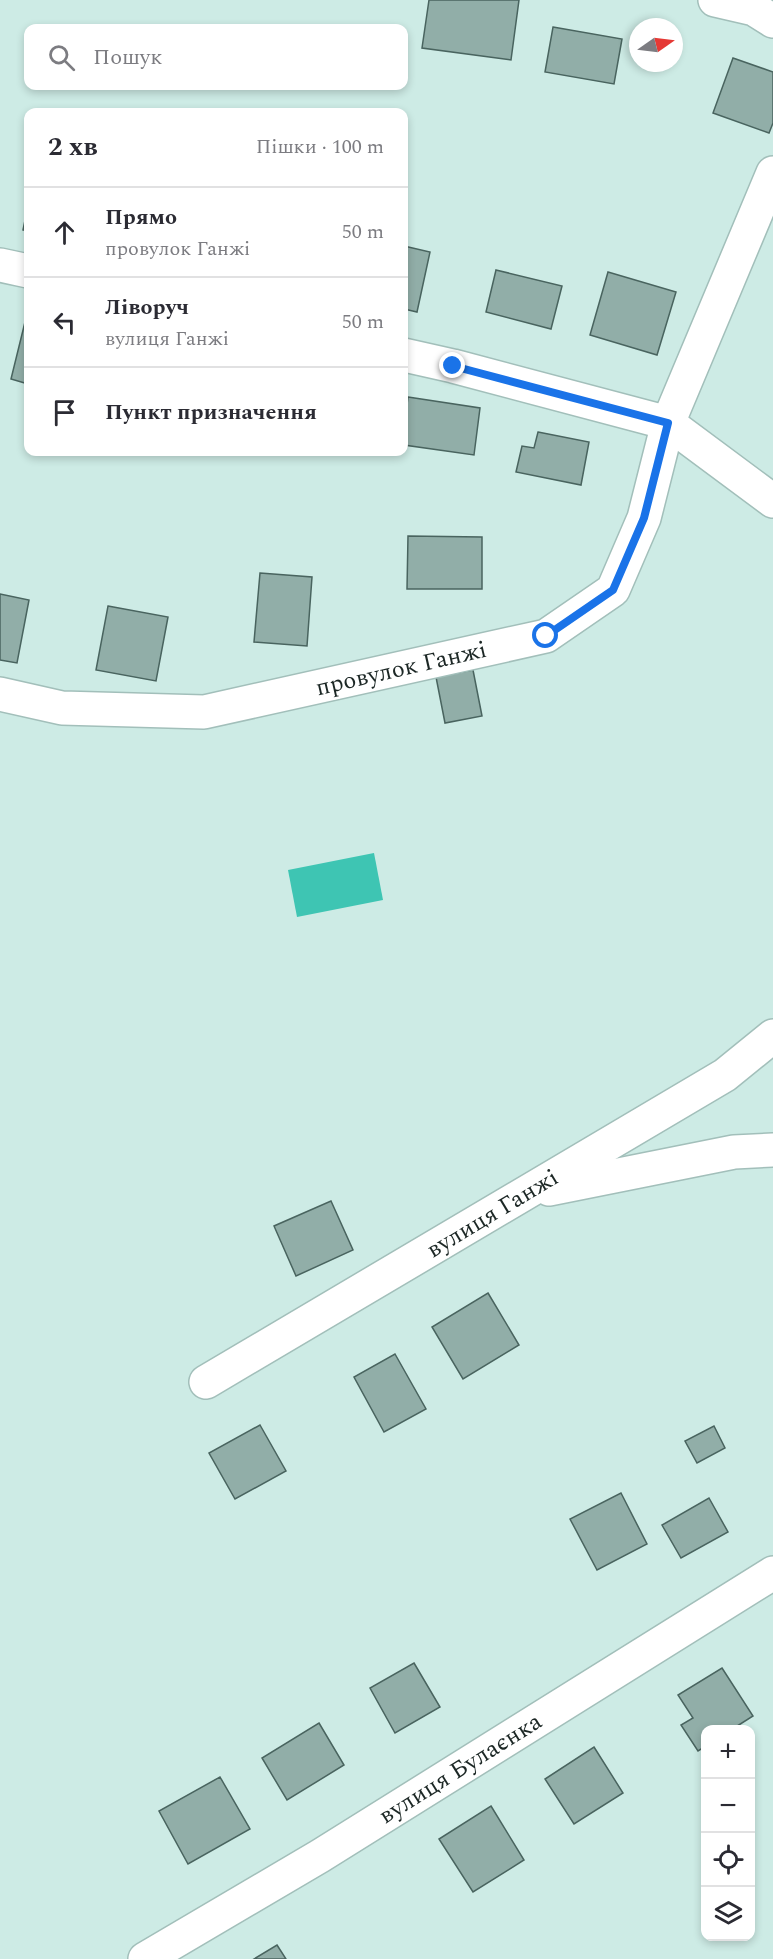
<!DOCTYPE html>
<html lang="uk">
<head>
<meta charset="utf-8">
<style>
  :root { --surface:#fff; --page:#f2f2f3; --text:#2b2b33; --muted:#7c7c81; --line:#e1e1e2 }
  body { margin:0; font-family:Spectral,serif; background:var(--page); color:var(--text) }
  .controls { position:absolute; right:18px; bottom:18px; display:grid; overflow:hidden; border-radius:12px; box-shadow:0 3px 9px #0003 }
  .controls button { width:54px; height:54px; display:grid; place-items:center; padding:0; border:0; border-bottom:2px solid var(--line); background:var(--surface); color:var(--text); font:30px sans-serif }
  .compass { position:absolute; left:629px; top:18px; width:54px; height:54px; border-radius:50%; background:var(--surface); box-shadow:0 3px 9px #0003; rotate:76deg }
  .stop { position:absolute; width:18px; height:18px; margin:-14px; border:4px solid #1a73e8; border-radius:50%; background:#fff }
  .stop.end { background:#1a73e8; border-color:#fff; box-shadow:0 2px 6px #0008 }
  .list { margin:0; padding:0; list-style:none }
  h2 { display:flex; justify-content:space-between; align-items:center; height:78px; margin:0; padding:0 24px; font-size:26px }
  h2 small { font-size:20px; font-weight:400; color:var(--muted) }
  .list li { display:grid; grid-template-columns:39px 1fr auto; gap:18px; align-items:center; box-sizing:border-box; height:90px; padding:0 24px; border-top:2px solid var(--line) }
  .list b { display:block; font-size:22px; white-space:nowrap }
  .list p { margin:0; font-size:20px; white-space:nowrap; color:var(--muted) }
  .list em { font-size:20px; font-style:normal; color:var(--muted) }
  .icon { flex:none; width:33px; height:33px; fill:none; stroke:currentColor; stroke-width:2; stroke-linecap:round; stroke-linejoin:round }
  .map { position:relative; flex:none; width:773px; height:1959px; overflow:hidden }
  .search { position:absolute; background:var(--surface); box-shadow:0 3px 9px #0003; left:24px; top:24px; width:384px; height:66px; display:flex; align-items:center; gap:15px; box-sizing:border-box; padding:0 21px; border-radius:12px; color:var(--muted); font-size:22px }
  .panel { position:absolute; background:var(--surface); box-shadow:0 3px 9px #0003; left:24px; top:108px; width:384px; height:348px; border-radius:12px }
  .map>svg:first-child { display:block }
  .water { fill:#3ec5b3 }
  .building { fill:#91aea8; stroke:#49645f; stroke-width:1.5 }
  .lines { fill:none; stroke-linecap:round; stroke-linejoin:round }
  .minor-casing { stroke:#a2bfba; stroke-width:36 }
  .minor { stroke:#fff; stroke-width:33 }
  .route { stroke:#1a73e8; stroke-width:8 }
  .labels { text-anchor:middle; stroke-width:4.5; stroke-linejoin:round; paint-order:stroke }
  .street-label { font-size:24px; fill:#1c2725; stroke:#fff }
</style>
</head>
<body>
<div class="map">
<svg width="773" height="1959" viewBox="0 0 773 1959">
  <rect width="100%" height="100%" fill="#cdebe5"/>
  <polygon class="water" points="374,853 383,900 297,917 288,870"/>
  <g class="building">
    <polygon points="429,0 519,0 511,60 422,48"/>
    <polygon points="553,27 622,39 614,84 545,72"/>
    <polygon points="733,58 773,72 773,123 769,133 713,113"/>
    <polygon points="28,206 28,231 23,230"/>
    <polygon points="404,246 430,252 417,312 404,309"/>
    <polygon points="496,270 562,286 551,329 486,312"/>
    <polygon points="608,272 676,292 657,355 590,335"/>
    <polygon points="25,322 28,323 28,384 11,379"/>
    <polygon points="408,397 480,408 474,455 404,445 404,428"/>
    <polygon points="538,432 589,442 581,485 516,472 522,446 534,448"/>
    <polygon points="408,536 482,537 482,589 407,589"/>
    <polygon points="260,573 312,577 307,646 254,642"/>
    <polygon points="0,594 29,600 17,663 0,660"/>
    <polygon points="108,606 168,617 156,681 96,670"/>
    <polygon points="473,670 482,716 445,723 436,677"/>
    <polygon points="331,1201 353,1250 296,1276 274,1226"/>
    <polygon points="488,1293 519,1345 463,1379 432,1327"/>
    <polygon points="395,1354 426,1409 384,1432 354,1377"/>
    <polygon points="260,1425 286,1471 235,1499 209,1453"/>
    <polygon points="714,1426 725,1448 697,1463 685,1441"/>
    <polygon points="621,1493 647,1544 597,1570 570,1519"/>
    <polygon points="709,1498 728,1532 681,1558 662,1525"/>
    <polygon points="414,1663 440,1707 395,1733 370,1688"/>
    <polygon points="722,1668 753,1716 731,1730 706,1730 706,1746 698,1751 681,1725 693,1718 678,1695"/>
    <polygon points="319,1723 344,1765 287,1800 262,1758"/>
    <polygon points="594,1747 623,1793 574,1824 545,1779"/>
    <polygon points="220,1777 250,1829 188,1864 159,1811"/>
    <polygon points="491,1806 524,1860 473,1892 439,1839"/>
    <polygon points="277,1945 286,1959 254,1959"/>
  </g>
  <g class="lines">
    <defs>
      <g id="minor">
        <polyline points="715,0 754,9 773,21"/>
        <polyline points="0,265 28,271"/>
        <polyline points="404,355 453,366 668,423 773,501"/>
        <polyline points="0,694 62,708 204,712 546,636 613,590 644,518 668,423 773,173"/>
        <polyline points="549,1189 734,1152 773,1150"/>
        <polyline points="206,1382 725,1075 773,1036"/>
        <polyline points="145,1959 320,1856 773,1573"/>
      </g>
    </defs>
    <use href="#minor" class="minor-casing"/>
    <use href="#minor" class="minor"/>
  </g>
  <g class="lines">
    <polyline class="route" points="453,366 668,423 644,518 613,590 546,636"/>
  </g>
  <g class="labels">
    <g class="street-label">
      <text transform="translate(401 668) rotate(-13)" y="8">провулок Ганжі</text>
      <text transform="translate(492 1213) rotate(-31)" y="8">вулиця Ганжі</text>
      <text transform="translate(460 1768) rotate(-32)" y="8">вулиця Булаєнка</text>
    </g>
  </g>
</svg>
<div class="controls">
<button>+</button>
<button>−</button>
<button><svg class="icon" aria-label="locate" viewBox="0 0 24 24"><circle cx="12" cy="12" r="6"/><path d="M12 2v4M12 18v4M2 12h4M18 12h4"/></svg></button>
<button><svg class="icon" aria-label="layers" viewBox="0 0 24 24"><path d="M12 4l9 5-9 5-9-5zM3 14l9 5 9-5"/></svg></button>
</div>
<svg class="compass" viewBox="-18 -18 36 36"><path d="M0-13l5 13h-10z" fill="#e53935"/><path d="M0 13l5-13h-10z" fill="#7c7c81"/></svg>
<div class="stop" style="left:546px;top:636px"></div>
<div class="stop end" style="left:453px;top:366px"></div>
<div class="search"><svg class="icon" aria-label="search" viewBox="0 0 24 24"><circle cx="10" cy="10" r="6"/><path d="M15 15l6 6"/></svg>Пошук</div>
<section class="panel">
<h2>2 хв<small>Пішки · 100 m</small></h2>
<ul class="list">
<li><svg class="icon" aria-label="ahead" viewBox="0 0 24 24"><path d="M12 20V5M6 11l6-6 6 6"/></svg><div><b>Прямо</b><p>провулок Ганжі</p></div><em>50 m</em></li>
<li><svg class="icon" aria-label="left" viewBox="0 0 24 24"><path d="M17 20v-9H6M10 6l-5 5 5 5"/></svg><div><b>Ліворуч</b><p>вулиця Ганжі</p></div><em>50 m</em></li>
<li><svg class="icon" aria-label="arrive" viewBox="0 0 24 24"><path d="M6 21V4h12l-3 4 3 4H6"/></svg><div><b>Пункт призначення</b></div></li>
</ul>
</section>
</div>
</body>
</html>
